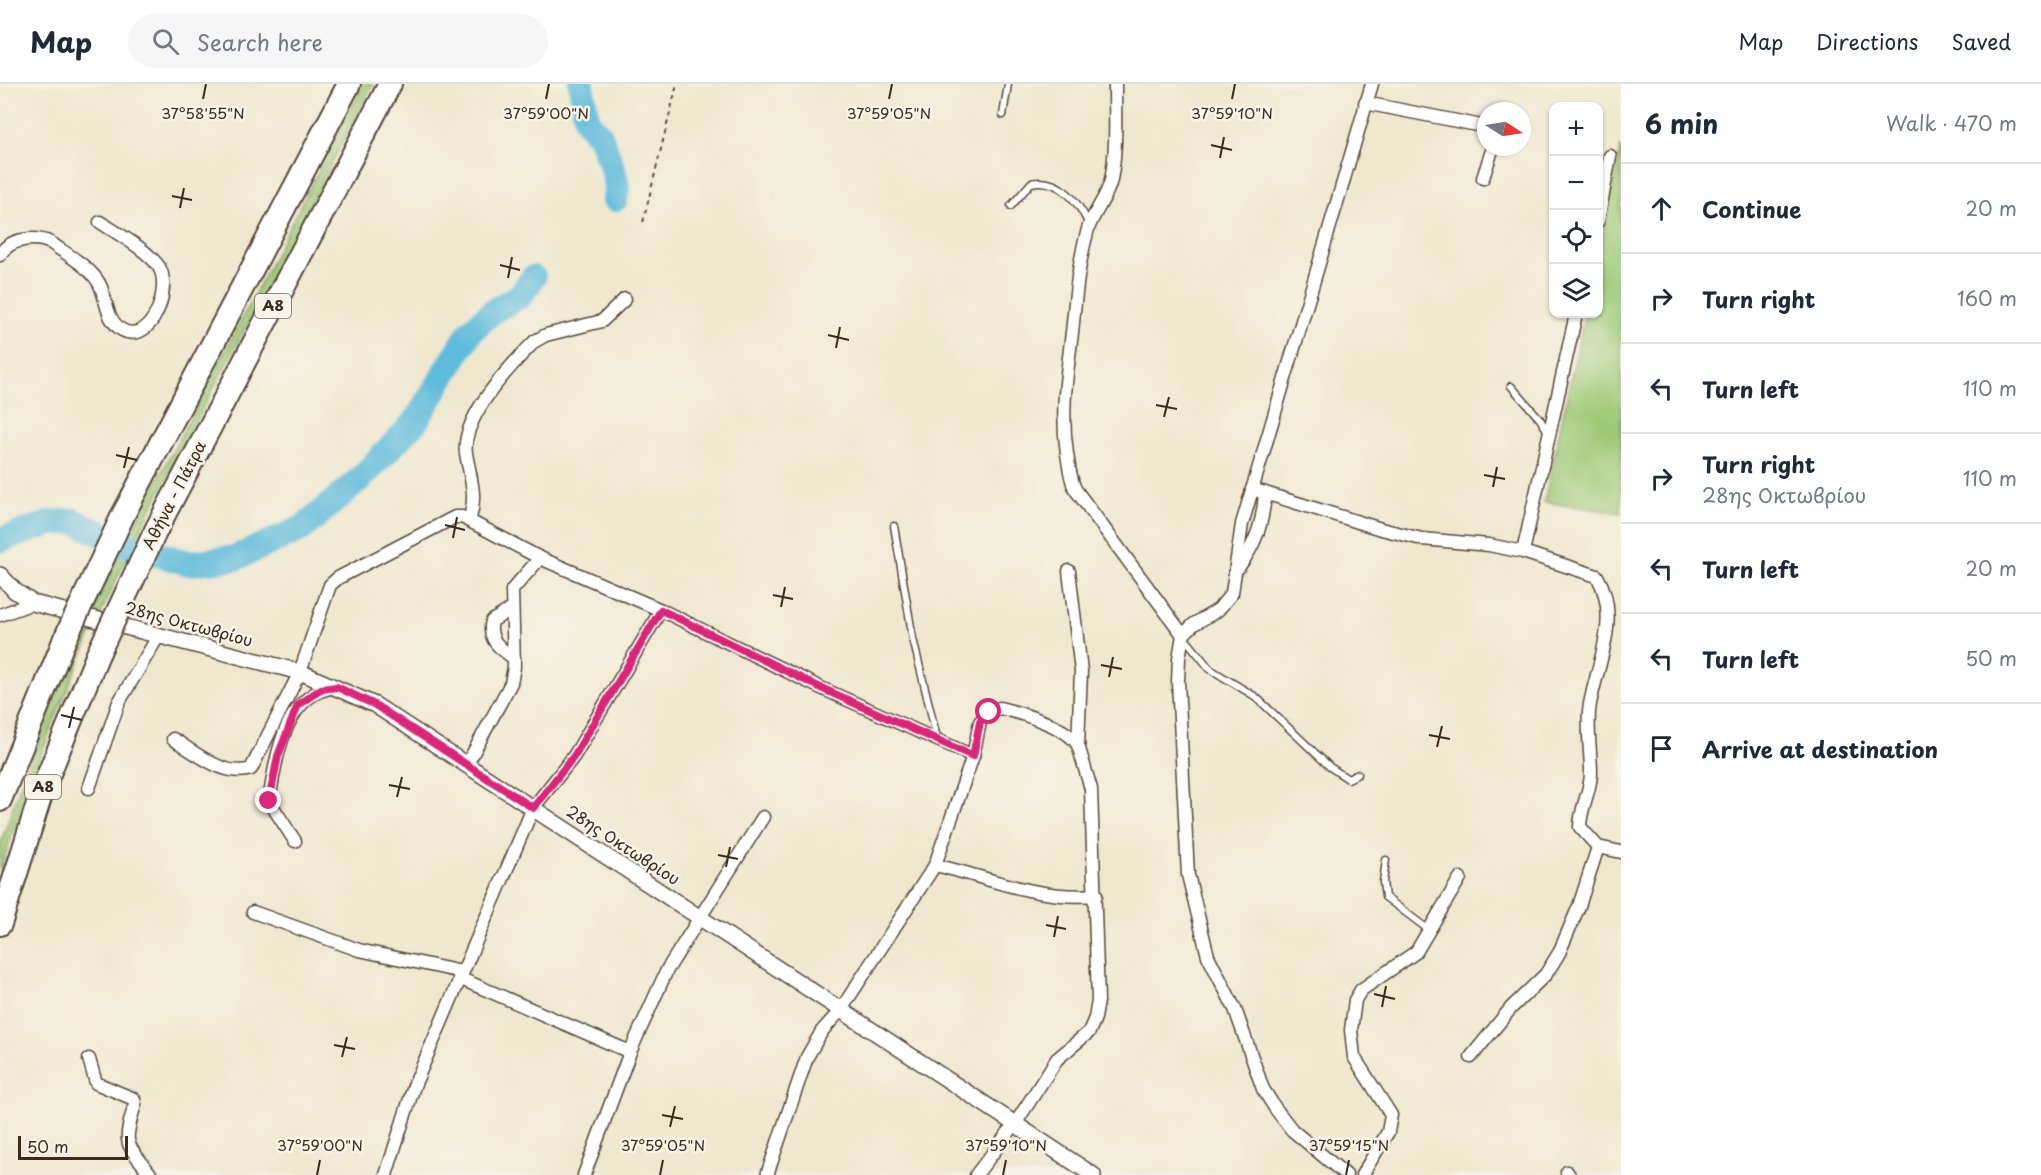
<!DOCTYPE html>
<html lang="en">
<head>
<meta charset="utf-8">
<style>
  :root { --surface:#fff; --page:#f6f6f7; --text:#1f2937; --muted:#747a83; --line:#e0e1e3 }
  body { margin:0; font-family:"Playpen Sans",sans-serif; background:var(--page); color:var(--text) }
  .controls { position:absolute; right:18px; top:18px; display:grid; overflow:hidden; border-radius:12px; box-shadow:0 2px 4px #0004 }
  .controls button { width:54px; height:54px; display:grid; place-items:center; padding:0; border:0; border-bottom:2px solid var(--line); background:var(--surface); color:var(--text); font:30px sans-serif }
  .compass { position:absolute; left:1477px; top:18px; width:54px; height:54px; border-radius:50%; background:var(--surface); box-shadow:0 2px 4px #0004; rotate:102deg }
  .scale { position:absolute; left:18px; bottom:15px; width:110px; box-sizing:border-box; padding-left:6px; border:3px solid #3b2a1e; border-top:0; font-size:16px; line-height:21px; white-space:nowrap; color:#3b2a1e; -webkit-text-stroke:4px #f7f3e8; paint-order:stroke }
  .stop { position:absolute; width:18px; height:18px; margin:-14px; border:4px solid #db2777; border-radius:50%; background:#fff }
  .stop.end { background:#db2777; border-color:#fff; box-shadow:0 2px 6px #0008 }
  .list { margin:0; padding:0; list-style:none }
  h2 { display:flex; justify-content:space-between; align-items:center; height:78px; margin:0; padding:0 24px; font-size:26px }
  h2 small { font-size:20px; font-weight:400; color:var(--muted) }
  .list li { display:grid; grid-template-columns:39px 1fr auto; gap:18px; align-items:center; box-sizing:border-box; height:90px; padding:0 24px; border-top:2px solid var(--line) }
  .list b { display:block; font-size:22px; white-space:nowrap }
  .list p { margin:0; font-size:20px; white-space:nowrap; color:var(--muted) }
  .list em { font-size:20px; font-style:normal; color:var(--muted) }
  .icon { flex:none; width:33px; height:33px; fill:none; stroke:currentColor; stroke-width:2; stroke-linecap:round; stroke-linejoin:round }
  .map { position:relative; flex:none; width:1621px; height:1091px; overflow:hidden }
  header { display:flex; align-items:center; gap:36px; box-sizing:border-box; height:84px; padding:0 30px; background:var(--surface); border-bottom:2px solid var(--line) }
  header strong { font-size:28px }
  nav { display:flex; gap:33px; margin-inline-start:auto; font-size:21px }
  .search { width:420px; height:54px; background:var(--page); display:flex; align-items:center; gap:15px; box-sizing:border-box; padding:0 21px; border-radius:33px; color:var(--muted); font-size:22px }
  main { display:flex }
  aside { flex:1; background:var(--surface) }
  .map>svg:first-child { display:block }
  .green { fill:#9fc976; stroke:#6d7a4a; stroke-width:1.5 }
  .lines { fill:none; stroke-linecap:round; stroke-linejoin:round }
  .river { stroke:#5ebbdc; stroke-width:26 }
  .service-casing { stroke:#564639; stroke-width:9 }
  .minor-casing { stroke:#564639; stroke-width:15 }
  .tertiary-casing { stroke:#564639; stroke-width:18 }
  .motorway-casing { stroke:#564639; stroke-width:26 }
  .path { stroke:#564639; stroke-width:2; stroke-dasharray:4.5 4.5; stroke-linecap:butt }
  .service { stroke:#fff; stroke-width:6 }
  .minor { stroke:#fff; stroke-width:12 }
  .tertiary { stroke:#fff; stroke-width:15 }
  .motorway { stroke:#fff; stroke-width:22 }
  .motorway-bridge-casing { stroke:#564639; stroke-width:26; stroke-linecap:butt }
  .motorway-bridge { stroke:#fff; stroke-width:22 }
  .route { stroke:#db2777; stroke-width:8 }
  .ticks { fill:none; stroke:#3b2a1e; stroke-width:2 }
  .labels { text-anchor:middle; stroke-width:5; stroke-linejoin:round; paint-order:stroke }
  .shield { fill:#f7f3e8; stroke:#73665b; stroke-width:1.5 }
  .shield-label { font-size:15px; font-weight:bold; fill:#3b2a1e }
  .street-label { font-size:16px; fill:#3b2a1e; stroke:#f7f3e8 }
  .ticks-label { font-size:15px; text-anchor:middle; fill:#3b2a1e; stroke:#f7f3e8; stroke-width:5; stroke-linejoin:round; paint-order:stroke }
</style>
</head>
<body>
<header>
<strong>Map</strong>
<div class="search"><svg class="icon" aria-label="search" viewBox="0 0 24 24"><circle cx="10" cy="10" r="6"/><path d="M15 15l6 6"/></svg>Search here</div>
<nav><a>Map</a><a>Directions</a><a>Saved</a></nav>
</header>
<main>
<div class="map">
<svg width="1621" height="1091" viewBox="0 0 1621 1091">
  <rect width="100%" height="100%" fill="#f7f3e8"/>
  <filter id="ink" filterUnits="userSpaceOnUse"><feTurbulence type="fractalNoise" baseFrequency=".0167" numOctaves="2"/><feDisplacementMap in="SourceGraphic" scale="12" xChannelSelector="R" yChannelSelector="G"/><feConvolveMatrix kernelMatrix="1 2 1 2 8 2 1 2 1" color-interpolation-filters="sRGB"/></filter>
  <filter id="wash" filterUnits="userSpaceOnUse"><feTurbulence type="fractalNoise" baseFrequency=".008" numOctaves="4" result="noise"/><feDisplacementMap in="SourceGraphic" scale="24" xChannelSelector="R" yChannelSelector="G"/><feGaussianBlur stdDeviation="1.35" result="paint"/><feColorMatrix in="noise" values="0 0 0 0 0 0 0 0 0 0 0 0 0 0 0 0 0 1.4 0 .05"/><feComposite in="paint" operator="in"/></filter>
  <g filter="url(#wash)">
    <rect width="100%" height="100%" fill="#efe8cf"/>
    <g class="green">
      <path d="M364 0H373C327 87 282 175 236 262 145 432 57 603 0 788V761L22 697 63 595 116 476Z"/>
      <polygon points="1621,62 1621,429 1544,418 1585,230 1598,230 1599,166"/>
    </g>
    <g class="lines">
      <g class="river">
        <polyline points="581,0 587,38 600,51 613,86 617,103 615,115"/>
        <polyline points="0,456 51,439 73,437 128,462 189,479 235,474 303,444 361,394 416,337 470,248 493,227 520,212 533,194"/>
      </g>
    </g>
  </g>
  <g filter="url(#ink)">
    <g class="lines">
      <defs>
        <g id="service">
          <polyline points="1003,31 1008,0"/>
          <path d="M1011 122 1031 99C1060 93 1079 118 1089 141"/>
          <polyline points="1511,302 1540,335 1548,348"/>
          <polyline points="894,442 913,555 937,654"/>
          <polyline points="1184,553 1210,585 1256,613 1330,683 1348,695 1358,690"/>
          <polyline points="1386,776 1383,798 1385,813 1429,846"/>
        </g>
        <g id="minor">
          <path d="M1115 0C1115 32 1117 64 1111 96 1107 114 1094 127 1088 145 1079 176 1076 206 1073 239 1068 288 1060 320 1067 370 1069 382 1070 394 1075 405L1183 551"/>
          <polyline points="1365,19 1477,41 1486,45"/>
          <polyline points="1483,94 1493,63"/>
          <polyline points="1598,137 1610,72"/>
          <path d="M0 171C9 154 35 152 51 159 66 170 92 184 100 201 107 216 106 236 122 246 152 262 172 204 159 183 149 167 117 149 100 138"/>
          <path d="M1252 405 1381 445 1422 455 1489 461 1523 468 1597 492C1621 533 1598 577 1590 620 1586 643 1591 666 1591 689 1591 707 1580 724 1580 743L1598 763 1621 768"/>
          <path d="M469 437C478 412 470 394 466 369 461 333 511 281 535 257L546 251 602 237 625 215"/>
          <polyline points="1523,468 1576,230"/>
          <path d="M1238 484C1256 460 1263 439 1265 409"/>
          <polyline points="1069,487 1081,587 1078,661"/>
          <path d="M511 525 492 537C487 555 500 565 514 574"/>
          <polyline points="0,531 33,519"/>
          <path d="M173 655C195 668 224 694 251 685L300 588 330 501 338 494 455 433H462L540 474 661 526 821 604 973 672"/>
          <polyline points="466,682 511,599 514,583 512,506 540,474"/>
          <polyline points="89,704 119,618 159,551"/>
          <path d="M295 757 269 717C276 675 284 608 336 603"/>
          <path d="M935 781C991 794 1036 816 1096 811"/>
          <polyline points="253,828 359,866 462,888"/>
          <polyline points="459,894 630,968"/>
          <polyline points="1471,973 1511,924 1546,890 1559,869 1579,822 1598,763"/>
          <path d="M89 975 96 999 134 1015 135 1020C122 1064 126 1057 151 1091"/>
          <polyline points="1567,1088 1569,1091"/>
          <polyline points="386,1091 414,1002 533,724 574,672 661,526"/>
          <polyline points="584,1091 630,968 667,886 763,733"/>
          <path d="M767 1091 807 973 822 947 840 927 935 781 973 672 980 638 989 628 1000 624C1020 629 1067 642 1078 661L1091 705 1098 917 1095 934 1089 948 1057 975 1015 1040 976 1091"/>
          <polyline points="1346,1091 1292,1046 1275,1024 1263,1005 1235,925 1208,872 1188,791 1178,597 1179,574 1183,551 1194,540 1218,526 1232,509 1242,440 1372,0"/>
          <polyline points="1362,1091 1388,1048 1391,1031 1354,973 1351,946 1355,916 1361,906 1416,868 1460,794"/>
        </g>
        <polyline id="tertiary" points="0,491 15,507 33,519 300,588 375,621 1093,1091"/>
        <g id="motorway">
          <polyline points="124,429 349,0"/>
          <polyline points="157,444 390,0"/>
          <polyline points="0,716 64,557"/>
          <polyline points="0,840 43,704 98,570"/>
        </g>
      </defs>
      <use href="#service" class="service-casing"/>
      <use href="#minor" class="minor-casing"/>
      <use href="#tertiary" class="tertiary-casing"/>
      <use href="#motorway" class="motorway-casing"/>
      <polyline class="path" points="643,138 677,0"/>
      <use href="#service" class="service"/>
      <use href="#minor" class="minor"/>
      <use href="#tertiary" class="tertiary"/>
      <use href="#motorway" class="motorway"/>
      <defs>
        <g id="motorway-bridge">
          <polyline points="64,557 124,429"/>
          <polyline points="98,570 157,444"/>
        </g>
      </defs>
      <use href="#motorway-bridge" class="motorway-bridge-casing"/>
      <use href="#motorway-bridge" class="motorway-bridge"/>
    </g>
  </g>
  <g class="lines" filter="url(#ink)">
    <polyline class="route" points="269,717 278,672 298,621 321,605 337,603 375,621 533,724 574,672 661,526 821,604 973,672 980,638 989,628"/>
  </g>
  <path class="ticks" d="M203 15 206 0M546 15 549 0M889 15 892 0M1232 15 1235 0M1211 61 1232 66M1220 74 1224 53M172 112 192 116M180 124 184 104M500 181 520 186M508 194 512 173M828 251 849 256M836 264 840 243M1156 321 1177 325M1164 333 1169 313M116 371 137 376M124 384 129 363M1484 391 1505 395M1493 403 1497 383M445 441 465 446M453 454 457 433M773 511 793 515M781 523 785 503M1101 581 1122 585M1109 593 1113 573M61 631 82 636M69 644 74 623M1429 651 1450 655M1437 663 1442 642M389 701 410 705M397 713 402 693M718 771 738 775M726 783 730 763M1046 841 1066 845M1054 853 1058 832M1374 910 1395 915M1382 923 1386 902M334 961 355 965M342 973 347 953M662 1031 683 1035M670 1043 675 1022M317 1091 320 1076M660 1091 663 1076M1003 1091 1006 1076M1346 1091 1349 1076"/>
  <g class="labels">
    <g class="shield">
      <rect x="255" y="210" width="36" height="24" rx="4.5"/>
      <rect x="25" y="691" width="36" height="24" rx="4.5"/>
    </g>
    <g class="shield-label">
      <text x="273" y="227">Α8</text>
      <text x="43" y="708">Α8</text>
    </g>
    <g class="street-label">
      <text transform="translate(174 411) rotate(-63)" y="6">Αθήνα - Πάτρα</text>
      <text transform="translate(189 540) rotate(15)" y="6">28ης Οκτωβρίου</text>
      <text transform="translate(623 761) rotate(33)" y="6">28ης Οκτωβρίου</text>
    </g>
  </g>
  <g class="ticks-label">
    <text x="203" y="35">37°58'55"N</text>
    <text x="546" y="35">37°59'00"N</text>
    <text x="889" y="35">37°59'05"N</text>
    <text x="1232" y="35">37°59'10"N</text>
    <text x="320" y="1067">37°59'00"N</text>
    <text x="663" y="1067">37°59'05"N</text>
    <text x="1006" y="1067">37°59'10"N</text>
    <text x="1349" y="1067">37°59'15"N</text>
  </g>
</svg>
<div class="controls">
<button>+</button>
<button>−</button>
<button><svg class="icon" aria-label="locate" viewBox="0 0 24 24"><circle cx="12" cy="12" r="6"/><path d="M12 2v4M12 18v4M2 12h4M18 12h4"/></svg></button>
<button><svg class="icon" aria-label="layers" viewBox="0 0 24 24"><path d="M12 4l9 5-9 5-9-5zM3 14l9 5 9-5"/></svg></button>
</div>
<svg class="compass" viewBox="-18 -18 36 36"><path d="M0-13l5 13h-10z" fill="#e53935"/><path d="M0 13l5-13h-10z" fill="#747a83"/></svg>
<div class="scale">50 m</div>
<div class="stop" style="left:989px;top:628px"></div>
<div class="stop end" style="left:269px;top:717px"></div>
</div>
<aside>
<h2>6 min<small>Walk · 470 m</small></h2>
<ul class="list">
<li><svg class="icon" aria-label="ahead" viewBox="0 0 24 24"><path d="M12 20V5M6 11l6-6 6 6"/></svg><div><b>Continue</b></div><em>20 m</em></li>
<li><svg class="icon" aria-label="right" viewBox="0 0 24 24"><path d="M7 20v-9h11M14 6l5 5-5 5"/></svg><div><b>Turn right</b></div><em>160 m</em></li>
<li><svg class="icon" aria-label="left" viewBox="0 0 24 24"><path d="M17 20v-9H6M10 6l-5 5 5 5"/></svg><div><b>Turn left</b></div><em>110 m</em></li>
<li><svg class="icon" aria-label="right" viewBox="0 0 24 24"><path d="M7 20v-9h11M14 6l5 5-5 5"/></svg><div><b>Turn right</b><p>28ης Οκτωβρίου</p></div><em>110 m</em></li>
<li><svg class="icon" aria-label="left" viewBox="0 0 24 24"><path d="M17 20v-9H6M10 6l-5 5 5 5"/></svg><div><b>Turn left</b></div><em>20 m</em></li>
<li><svg class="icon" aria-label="left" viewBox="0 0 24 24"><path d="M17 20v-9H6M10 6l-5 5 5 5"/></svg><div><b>Turn left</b></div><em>50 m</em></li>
<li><svg class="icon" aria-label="arrive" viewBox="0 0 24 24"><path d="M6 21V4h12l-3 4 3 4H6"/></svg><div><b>Arrive at destination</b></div></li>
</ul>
</aside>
</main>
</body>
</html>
